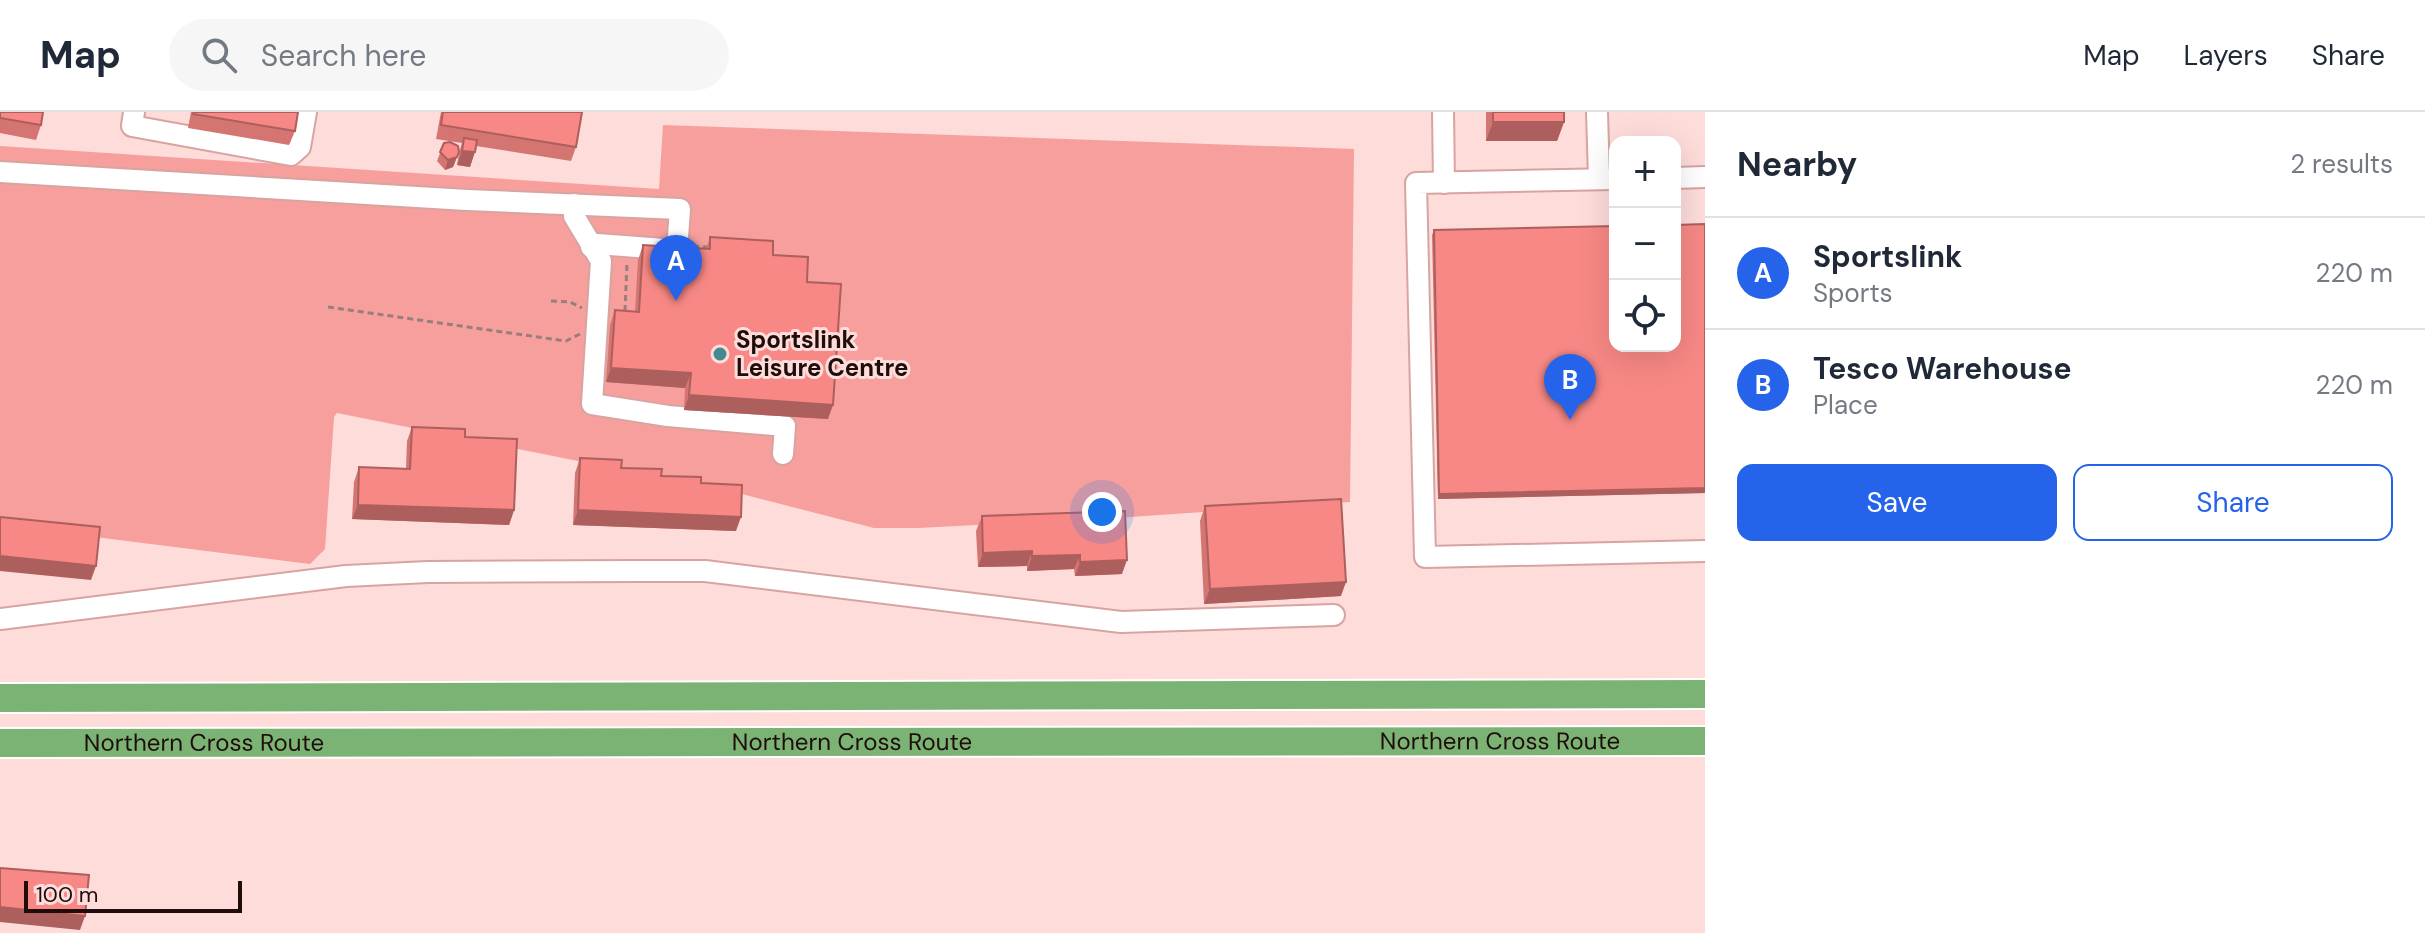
<!DOCTYPE html>
<html lang="en">
<head>
<meta charset="utf-8">
<style>
  :root { --surface:#fff; --page:#f6f6f7; --text:#1f2937; --muted:#747a83; --line:#e0e1e3; --accent:#2563eb }
  body { margin:0; font-family:"DM Sans",sans-serif; background:var(--page); color:var(--text) }
  .controls { position:absolute; right:24px; top:24px; display:grid; overflow:hidden; border-radius:16px; box-shadow:0 8px 32px #0002 }
  .controls button { width:72px; height:72px; display:grid; place-items:center; padding:0; border:0; border-bottom:2px solid var(--line); background:var(--surface); color:var(--text); font:40px sans-serif }
  .scale { position:absolute; left:24px; bottom:20px; width:218px; box-sizing:border-box; padding-left:8px; border:4px solid #1f0d0c; border-top:0; font-size:22px; line-height:28px; white-space:nowrap; color:#1f0d0c; -webkit-text-stroke:6px #fddcda; paint-order:stroke }
  .you { position:absolute; left:1102px; top:400px; width:28px; height:28px; margin:-20px; border:6px solid #fff; border-radius:50%; background:#1a73e8; box-shadow:0 0 0 12px #1a73e833 }
  .badge { display:grid; place-items:center; width:52px; height:52px; border-radius:50%; background:var(--accent); color:#fff; font-size:26px; font-weight:700 }
  .pin { position:absolute; translate:-50% -66px; filter:drop-shadow(0 2px 4px #0008) }
  .pin::after { content:''; position:absolute; top:42px; width:28px; height:24px; background:inherit; clip-path:polygon(0 0,100% 0,50% 100%) }
  .list { margin:0; padding:0; list-style:none }
  h2 { display:flex; justify-content:space-between; align-items:center; height:104px; margin:0; padding:0 32px; font-size:34px }
  h2 small { font-size:26px; font-weight:400; color:var(--muted) }
  .list li { display:grid; grid-template-columns:52px 1fr auto; gap:24px; align-items:center; box-sizing:border-box; height:112px; padding:0 32px; border-top:2px solid var(--line) }
  .list b { display:block; font-size:30px; white-space:nowrap }
  .list p { margin:0; font-size:26px; white-space:nowrap; color:var(--muted) }
  .list em { font-size:26px; font-style:normal; color:var(--muted) }
  .actions { display:flex; gap:16px; padding:24px 32px }
  .actions a { flex:1; padding:18px 0; border:2px solid var(--accent); border-radius:16px; text-align:center; font-size:28px; color:var(--accent) }
  .actions .main { background:var(--accent); color:#fff }
  .icon { flex:none; width:44px; height:44px; fill:none; stroke:currentColor; stroke-width:2; stroke-linecap:round; stroke-linejoin:round }
  .map { position:relative; flex:none; width:1705px; height:821px; overflow:hidden }
  header { display:flex; align-items:center; gap:48px; box-sizing:border-box; height:112px; padding:0 40px; background:var(--surface); border-bottom:2px solid var(--line) }
  header strong { font-size:38px }
  nav { display:flex; gap:44px; margin-inline-start:auto; font-size:28px }
  .search { width:560px; height:72px; background:var(--page); display:flex; align-items:center; gap:20px; box-sizing:border-box; padding:0 28px; border-radius:44px; color:var(--muted); font-size:30px }
  main { display:flex }
  aside { flex:1; background:var(--surface) }
  .map>svg:first-child { display:block }
  .green { fill:#f79f9c }
  .lines { fill:none; stroke-linecap:round; stroke-linejoin:round }
  .minor-casing { stroke:#d7a4a1; stroke-width:24 }
  .highway-casing { stroke:#fff; stroke-width:32 }
  .path { stroke:#987e7c; stroke-width:3; stroke-dasharray:6 4; stroke-linecap:butt }
  .minor { stroke:#fff; stroke-width:20 }
  .highway { stroke:#7bb375; stroke-width:28 }
  .wall { fill:#d47572 }
  .shaded-wall { fill:#ad5f5d }
  .building { fill:#f78885; stroke:#ad5f5d; stroke-width:2 }
  .poi-dot { fill:#428a8f; stroke:#fddcda; stroke-width:3 }
  .labels { text-anchor:middle; stroke-width:6; stroke-linejoin:round; paint-order:stroke }
  .poi-label { font-size:24px; font-weight:bold; fill:#1f0d0c; stroke:#fddcda; text-anchor:start }
  .street-label { font-size:24px; fill:#1f0d0c; stroke:#fddcda }
</style>
</head>
<body>
<header>
<strong>Map</strong>
<div class="search"><svg class="icon" aria-label="search" viewBox="0 0 24 24"><circle cx="10" cy="10" r="6"/><path d="M15 15l6 6"/></svg>Search here</div>
<nav><a>Map</a><a>Layers</a><a>Share</a></nav>
</header>
<main>
<div class="map">
<svg width="1705" height="821" viewBox="0 0 1705 821">
  <rect width="100%" height="100%" fill="#fddcda"/>
  <polygon class="green" points="663,13 1354,37 1350,390 1130,405 919,416 874,416 738,381 337,301 334,305 325,437 310,452 0,413 0,34 659,77"/>
  <g class="lines">
    <defs>
      <g id="minor">
        <polyline points="134,0 132,14 291,43 300,35 306,0"/>
        <polyline points="1443,0 1444,71"/>
        <polyline points="1597,0 1599,67"/>
        <polyline points="0,60 467,88 680,97 677,138 597,132 591,135"/>
        <polyline points="1675,66 1705,65"/>
        <polyline points="1615,67 1416,71 1425,445 1705,439"/>
        <polyline points="574,92 574,104 601,149 592,292 668,304 785,314 783,342"/>
        <polyline points="0,507 346,464 428,460 635,459 705,459 1121,510 1334,503"/>
      </g>
      <g id="highway">
        <polyline points="0,586 1705,582"/>
        <path id="s1" d="M0 631 1705 629"/>
      </g>
    </defs>
    <use href="#minor" class="minor-casing"/>
    <use href="#highway" class="highway-casing"/>
    <g class="path">
      <polyline points="693,134 709,135"/>
      <polyline points="551,189 570,190 582,196"/>
      <polyline points="328,195 566,229 580,222"/>
      <polyline points="625,199 627,151"/>
    </g>
    <use href="#minor" class="minor"/>
    <use href="#highway" class="highway"/>
  </g>
  <g class="wall">
    <polygon points="0,0 41,13 36,28 0,21"/>
    <polygon points="191,0 298,0 295,19 289,33 188,16"/>
    <polygon points="441,0 582,0 576,35 571,49 476,34 470,55 457,53 459,41 462,31 436,27"/>
    <polygon points="1486,0 1564,0 1564,10 1557,29 1486,29"/>
    <polygon points="444,31 459,40 453,55 445,58 437,49"/>
    <polygon points="1705,112 1705,381 1438,387 1432,123 1434,118"/>
    <polygon points="710,125 773,143 807,170 828,307 684,298 685,276 606,270 610,213 615,198 635,199 638,148 643,133 706,137"/>
    <polygon points="412,315 465,325 514,398 509,413 352,407 354,370 359,355 406,357 407,329"/>
    <polygon points="580,346 701,371 736,419 573,413 575,361"/>
    <polygon points="1205,394 1341,484 1204,492 1200,409"/>
    <polygon points="1125,399 1122,462 1075,464 1074,457 1027,459 1027,454 978,455 976,419 982,404"/>
  </g>
  <g class="shaded-wall">
    <polygon points="1493,10 1564,10 1557,29 1486,29"/>
    <polygon points="462,39 475,40 470,55 457,53"/>
    <polygon points="457,45 453,55 445,58 448,48"/>
    <polygon points="611,256 691,261 685,276 606,270"/>
    <polygon points="689,283 833,293 828,307 684,298"/>
    <polygon points="1705,376 1705,381 1438,387 1439,382"/>
    <polygon points="358,393 514,398 509,413 352,407"/>
    <polygon points="578,398 741,405 736,419 573,413"/>
    <polygon points="1032,439 1027,454 978,455 983,441"/>
    <polygon points="1080,443 1074,457 1027,459 1032,444"/>
    <polygon points="0,444 96,454 91,468 0,459"/>
    <polygon points="1127,448 1122,462 1075,464 1080,450"/>
    <polygon points="1346,470 1341,484 1204,492 1210,477"/>
    <polygon points="0,795 85,804 80,818 0,810"/>
  </g>
  <g class="building">
    <polygon points="0,0 43,0 41,13 0,6"/>
    <polygon points="194,0 298,0 295,19 193,2"/>
    <polygon points="443,0 582,0 576,35 441,13"/>
    <rect x="1493" y="0" width="71" height="10"/>
    <polygon points="464,26 477,28 475,40 462,39"/>
    <polygon points="450,30 458,34 459,40 457,45 448,48 440,40 444,31"/>
    <polygon points="1705,112 1705,376 1439,382 1434,118 1615,114 1615,234 1675,234 1675,113"/>
    <polygon points="710,125 773,129 773,143 808,145 807,170 841,172 833,293 689,283 691,261 611,256 615,198 639,200 643,133 710,137"/>
    <polygon points="412,315 465,317 465,325 517,327 514,398 358,393 359,355 410,357"/>
    <polygon points="580,346 622,348 621,356 662,357 661,364 701,365 701,371 742,373 741,405 578,398"/>
    <polygon points="1341,387 1346,470 1210,477 1205,394"/>
    <polygon points="1125,399 1127,448 1080,450 1080,443 1032,444 1032,439 983,441 982,404"/>
    <polygon points="0,405 100,415 96,454 0,444"/>
    <polygon points="0,756 89,763 85,804 0,795"/>
  </g>
  <circle class="poi-dot" cx="720" cy="242" r="8"/>
  <g class="labels">
    <g class="poi-label">
      <text x="736" y="236">Sportslink<tspan x="736" dy="28">Leisure Centre</tspan></text>
    </g>
    <g class="street-label">
      <text dy="8" stroke="none"><textPath href="#s1" startOffset="1500">Northern Cross Route</textPath></text>
      <text dy="8" stroke="none"><textPath href="#s1" startOffset="852">Northern Cross Route</textPath></text>
      <text dy="8" stroke="none"><textPath href="#s1" startOffset="204">Northern Cross Route</textPath></text>
    </g>
  </g>
</svg>
<div class="controls">
<button>+</button>
<button>−</button>
<button><svg class="icon" aria-label="locate" viewBox="0 0 24 24"><circle cx="12" cy="12" r="6"/><path d="M12 2v4M12 18v4M2 12h4M18 12h4"/></svg></button>
</div>
<div class="scale">100 m</div>
<div class="you"></div>
<div class="pin badge" style="left:676px;top:189px">A</div>
<div class="pin badge" style="left:1570px;top:308px">B</div>
</div>
<aside>
<h2>Nearby<small>2 results</small></h2>
<ul class="list">
<li><span class="badge">A</span><div><b>Sportslink</b><p>Sports</p></div><em>220 m</em></li>
<li><span class="badge">B</span><div><b>Tesco Warehouse</b><p>Place</p></div><em>220 m</em></li>
</ul>
<div class="actions"><a class="main">Save</a><a>Share</a></div>
</aside>
</main>
</body>
</html>
